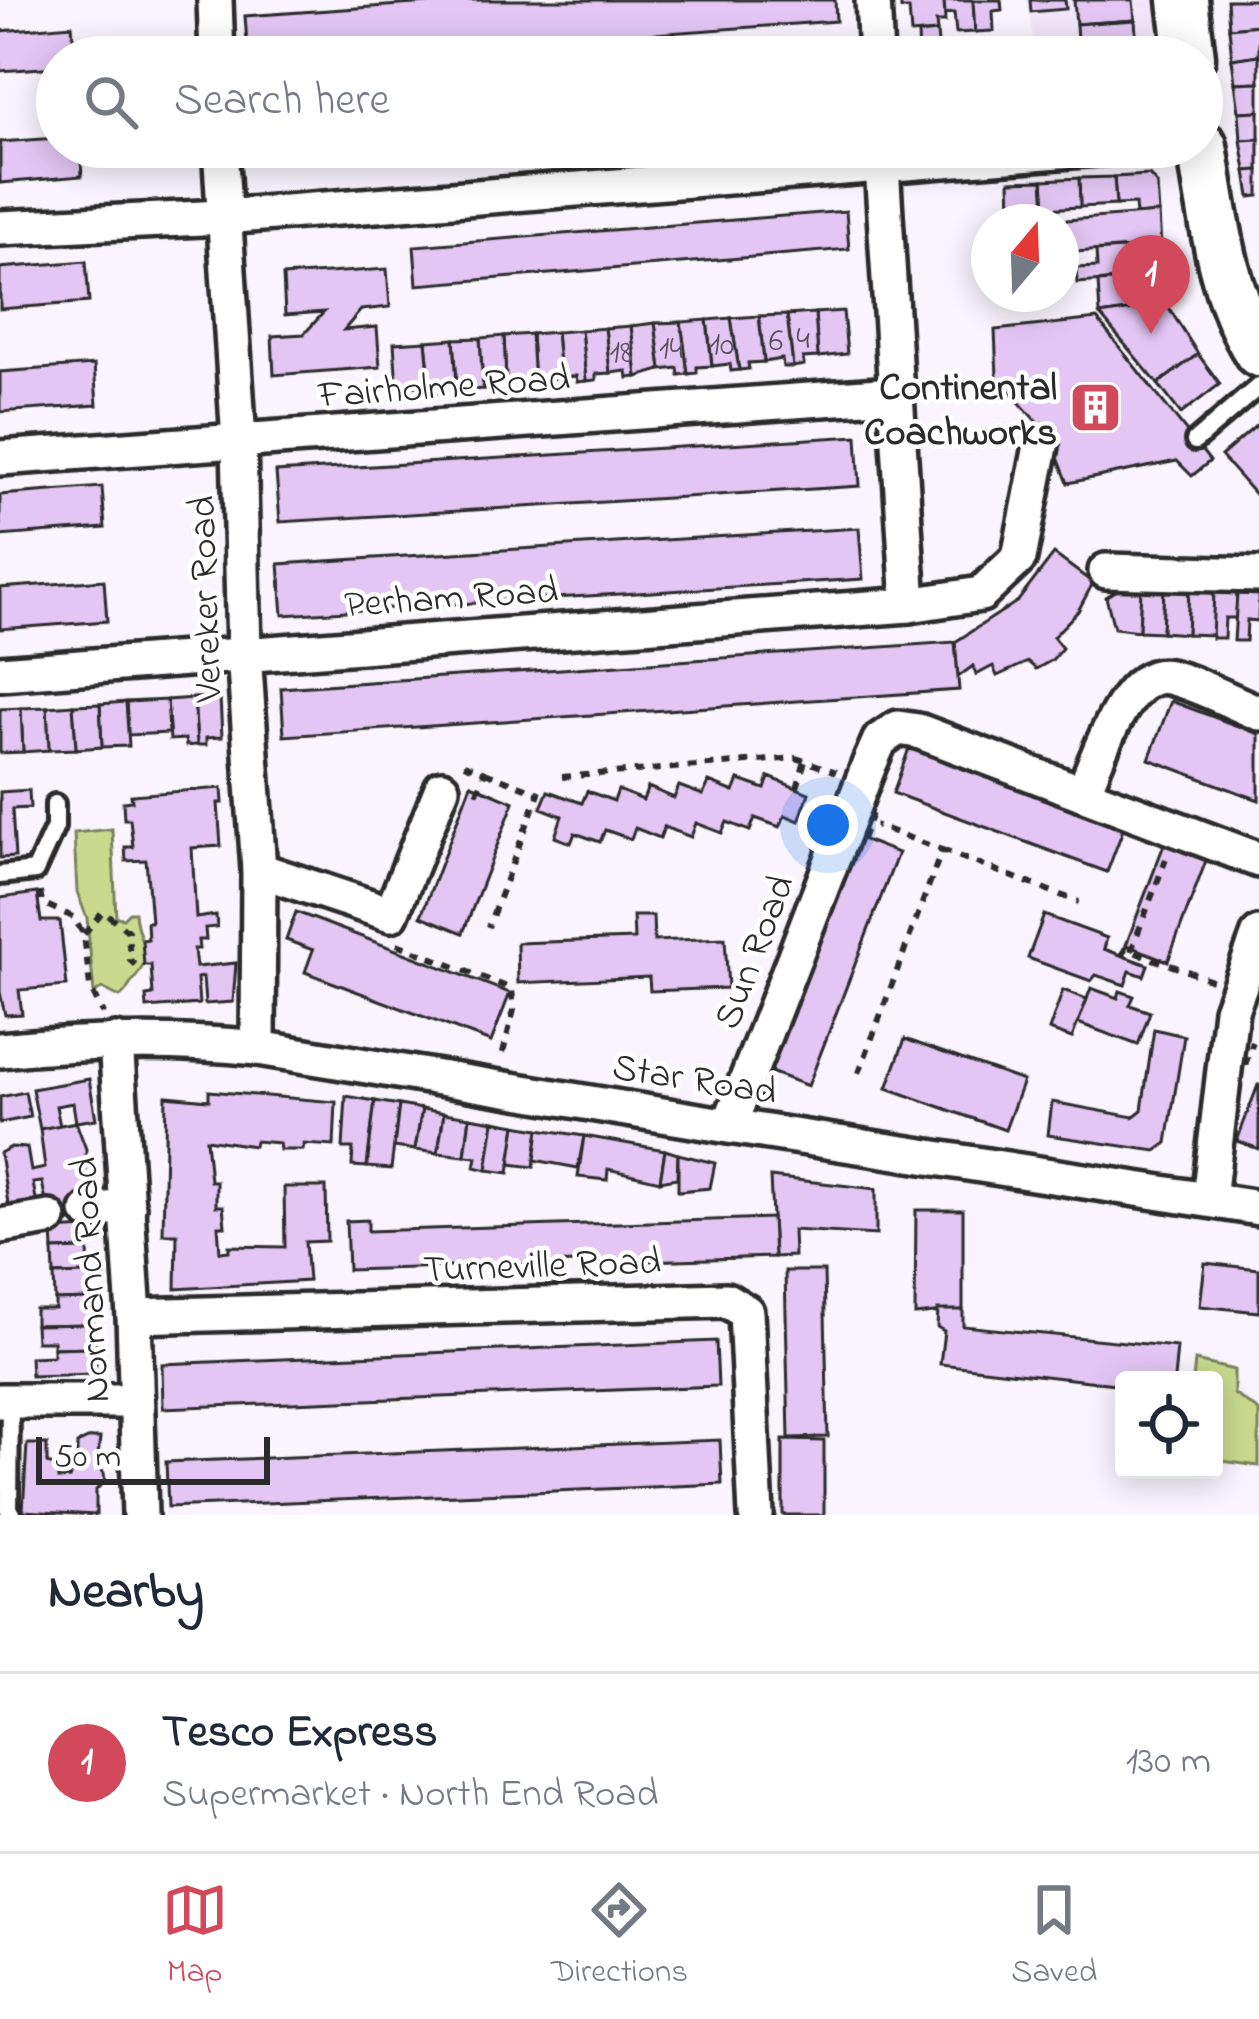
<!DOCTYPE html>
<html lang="en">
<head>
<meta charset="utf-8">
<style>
  :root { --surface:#fff; --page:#f2f2f3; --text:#1f2937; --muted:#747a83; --line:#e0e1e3; --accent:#d1495b }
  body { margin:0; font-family:"Indie Flower",sans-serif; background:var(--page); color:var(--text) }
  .controls { position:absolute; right:36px; bottom:36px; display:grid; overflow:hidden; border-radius:12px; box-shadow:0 6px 30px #0003 }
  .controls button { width:108px; height:108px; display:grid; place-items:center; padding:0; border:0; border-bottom:3px solid var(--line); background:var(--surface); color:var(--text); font:60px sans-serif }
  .compass { position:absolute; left:971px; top:204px; width:108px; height:108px; border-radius:50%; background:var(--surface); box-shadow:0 6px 30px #0003; rotate:19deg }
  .scale { position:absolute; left:36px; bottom:30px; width:234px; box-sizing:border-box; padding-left:12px; border:6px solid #2b2b2b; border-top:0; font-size:33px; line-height:42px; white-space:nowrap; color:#2b2b2b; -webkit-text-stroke:9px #fff; paint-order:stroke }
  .you { position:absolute; left:828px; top:825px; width:42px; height:42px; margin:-30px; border:9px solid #fff; border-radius:50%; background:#1a73e8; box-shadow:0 0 0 18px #1a73e833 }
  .badge { display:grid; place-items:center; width:78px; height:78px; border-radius:50%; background:var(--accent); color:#fff; font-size:39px; font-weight:700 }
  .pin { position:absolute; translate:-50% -99px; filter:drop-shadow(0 3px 6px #0008) }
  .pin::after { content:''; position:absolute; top:63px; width:42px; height:36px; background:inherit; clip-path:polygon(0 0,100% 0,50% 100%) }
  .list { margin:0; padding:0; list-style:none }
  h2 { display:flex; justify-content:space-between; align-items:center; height:156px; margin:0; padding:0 48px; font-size:51px }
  h2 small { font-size:39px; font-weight:400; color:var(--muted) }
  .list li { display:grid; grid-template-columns:78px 1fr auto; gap:36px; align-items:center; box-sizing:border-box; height:180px; padding:0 48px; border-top:3px solid var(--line) }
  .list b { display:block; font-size:45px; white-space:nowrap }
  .list p { margin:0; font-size:39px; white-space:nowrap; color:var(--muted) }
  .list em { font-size:39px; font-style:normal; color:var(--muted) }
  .icon { flex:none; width:66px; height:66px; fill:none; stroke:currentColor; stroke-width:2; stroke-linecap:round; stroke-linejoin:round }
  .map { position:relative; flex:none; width:1259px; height:1515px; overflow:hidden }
  .search { position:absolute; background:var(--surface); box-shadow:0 6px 30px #0003; left:36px; right:36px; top:36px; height:132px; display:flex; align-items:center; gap:30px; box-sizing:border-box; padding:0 42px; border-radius:66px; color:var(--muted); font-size:45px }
  .sheet { height:336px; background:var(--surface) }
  nav { display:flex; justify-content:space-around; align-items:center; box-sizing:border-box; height:168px; border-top:3px solid var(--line); background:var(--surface); font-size:33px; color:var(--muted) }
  nav a { display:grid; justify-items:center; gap:6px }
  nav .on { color:var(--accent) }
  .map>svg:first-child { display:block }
  .built { fill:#f2e6fa }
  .green { fill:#c9da8f; stroke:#7a825d; stroke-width:3 }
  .building { fill:#e3c6f4; stroke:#2b2b2b; stroke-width:3 }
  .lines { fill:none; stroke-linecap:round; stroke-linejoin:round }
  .lane-casing { stroke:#2b2b2b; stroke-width:26 }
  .street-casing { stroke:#2b2b2b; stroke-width:42 }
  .secondary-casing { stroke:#2b2b2b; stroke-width:57 }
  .path { stroke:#2b2b2b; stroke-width:6; stroke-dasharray:9 9; stroke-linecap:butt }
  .lane { stroke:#fff; stroke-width:16 }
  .street { stroke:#fff; stroke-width:33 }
  .secondary { stroke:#fff; stroke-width:48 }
  .path-bridge { stroke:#2b2b2b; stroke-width:6; stroke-dasharray:9 9; stroke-linecap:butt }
  .labels { text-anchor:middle; stroke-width:9; stroke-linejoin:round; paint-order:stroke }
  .number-label { font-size:33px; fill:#59525d }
  .street-label { font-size:39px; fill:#2b2b2b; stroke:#fff }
  .poi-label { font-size:39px; font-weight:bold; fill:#2b2b2b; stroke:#fff; text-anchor:end }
</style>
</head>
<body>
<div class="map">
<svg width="1259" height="1515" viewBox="0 0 1259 1515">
  <rect width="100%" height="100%" fill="#f9f4fd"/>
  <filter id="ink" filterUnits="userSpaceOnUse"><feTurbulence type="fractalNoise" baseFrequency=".00833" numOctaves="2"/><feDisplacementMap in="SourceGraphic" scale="24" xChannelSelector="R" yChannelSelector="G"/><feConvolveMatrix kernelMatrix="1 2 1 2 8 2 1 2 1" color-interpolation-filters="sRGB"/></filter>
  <g filter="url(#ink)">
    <polygon class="built" points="1027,0 1167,0 1173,57 1036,57"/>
    <g class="green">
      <path d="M112 829 116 917 123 918 129 912H135C137 947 159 950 132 982 128 987 126 993 120 997L102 988 94 994 87 918 77 892 74 833Z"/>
      <polygon points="1195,1361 1234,1370 1234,1394 1259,1411 1259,1466 1214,1460 1214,1380 1193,1380"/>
    </g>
    <g class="building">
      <polygon points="471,0 835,0 836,21 329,57 248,57 245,16"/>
      <polygon points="901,0 944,0 945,22 936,22 937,32 911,34 909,9 901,9"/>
      <polygon points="944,0 973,0 975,32 956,33 954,13 945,14"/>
      <polygon points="973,0 1001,0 1002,10 993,11 994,31 975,32"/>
      <polygon points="1030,0 1065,0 1066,9 1031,12"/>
      <polygon points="1074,0 1133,0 1135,20 1076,24"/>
      <polygon points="1227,0 1259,0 1259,25 1229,28"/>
      <polygon points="1135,20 1137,48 1099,50 1100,57 1078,57 1076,24"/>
      <polygon points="72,25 75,57 57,57 57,67 0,71 0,31"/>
      <polygon points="1259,25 1259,55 1232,59 1229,28"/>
      <polygon points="937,32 939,56 919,57 918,34"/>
      <polygon points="1137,48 1137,57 1100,57 1099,50"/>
      <polygon points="1259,55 1259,82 1235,83 1232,59"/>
      <polygon points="1259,82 1259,111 1239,112 1235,83"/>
      <polygon points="1259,111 1259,139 1241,140 1239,112"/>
      <polygon points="57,138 57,147 80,147 82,176 0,183 0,142"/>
      <polygon points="1259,139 1259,170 1246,171 1241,140"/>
      <polygon points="245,147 483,147 246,163"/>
      <polygon points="1259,170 1259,196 1250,197 1246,171"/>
      <polygon points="1149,175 1157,184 1159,213 1136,215 1135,204 1116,205 1114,177"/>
      <polygon points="1114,177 1116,205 1080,207 1079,178"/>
      <polygon points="1079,178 1080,207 1045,209 1043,180"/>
      <polygon points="1043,180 1045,209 1011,210 1010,181"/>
      <polygon points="846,211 849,249 417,285 414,246"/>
      <polygon points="1159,213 1161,246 1061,253 1061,222 1039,222"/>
      <polygon points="1161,246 1163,277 1077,283 1076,268 1097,267 1096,251"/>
      <polygon points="86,261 89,302 0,309 0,268"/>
      <polygon points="387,269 390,307 361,310 344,330 377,327 380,367 274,375 272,336 304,334 324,312 285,315 283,276"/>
      <polygon points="1163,277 1167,305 1100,315 1098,282"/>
      <polygon points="1167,305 1198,354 1158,384 1100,315"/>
      <polygon points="843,311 847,354 818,357 815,313"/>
      <polygon points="815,313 818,357 803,358 804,365 793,367 787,315"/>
      <polygon points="787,315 793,367 783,367 782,359 764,362 759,316"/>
      <polygon points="759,316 764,362 748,363 749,369 739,370 731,318"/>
      <polygon points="731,318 739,370 731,371 730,364 712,366 707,320"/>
      <polygon points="1097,319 1210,461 1192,476 1177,461 1068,483 1050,437 997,377 995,330"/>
      <polygon points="707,320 712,366 697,367 697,373 688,374 681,322"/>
      <polygon points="681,322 688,374 679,375 678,368 661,370 655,323"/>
      <polygon points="655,323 661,370 637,377 631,326"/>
      <polygon points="631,326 637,377 628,378 627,371 610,373 605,328"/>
      <polygon points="605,328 610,373 596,374 596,380 586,381 581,330"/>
      <polygon points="581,330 586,381 577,382 576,376 560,378 556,332"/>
      <polygon points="556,332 560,378 544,379 544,384 534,385 531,334"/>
      <polygon points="531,334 534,385 525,386 525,379 506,380 504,336"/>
      <polygon points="504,336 506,380 493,381 493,389 483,389 480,338"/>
      <polygon points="480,338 483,389 474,390 473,383 457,384 454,339"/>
      <polygon points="454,339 457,384 439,386 440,393 431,394 426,341"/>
      <polygon points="426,341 431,394 421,395 421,386 397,387 394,343"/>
      <polygon points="1198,354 1220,384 1181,414 1158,384"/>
      <polygon points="94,365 97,405 0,412 0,372"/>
      <polygon points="1259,423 1259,499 1221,456"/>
      <polygon points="857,436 860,486 280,522 276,472"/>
      <polygon points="102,487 105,528 0,536 0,495"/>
      <polygon points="859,528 863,579 283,615 279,564"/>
      <polygon points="1054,554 1093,583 1078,611 1053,637 1062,648 1052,660 1036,669 1028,662 997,676 993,666 976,675 973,666 958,677 955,642 1018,601"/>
      <polygon points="104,580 107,621 0,629 0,588"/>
      <polygon points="1119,589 1141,589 1139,631 1114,628 1106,597"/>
      <polygon points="1141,589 1164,590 1162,632 1139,631"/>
      <polygon points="1164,590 1189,591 1187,634 1162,632"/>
      <polygon points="1189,591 1214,592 1213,635 1187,634"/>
      <polygon points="1214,592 1237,594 1236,618 1225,618 1224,638 1212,638"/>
      <polygon points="1237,594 1259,595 1258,621 1247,620 1246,641 1234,641"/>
      <polygon points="955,642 959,690 284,736 281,688"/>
      <polygon points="220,697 222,737 206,738 206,745 197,745 194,698"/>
      <polygon points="194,698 197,745 186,746 185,739 170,740 167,700"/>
      <polygon points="167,700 169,733 128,735 126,702"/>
      <polygon points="1171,701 1259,734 1259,800 1149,759"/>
      <polygon points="126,702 129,746 102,747 100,704"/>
      <polygon points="100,704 102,747 76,749 73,705"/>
      <polygon points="73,705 76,749 49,750 47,707"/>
      <polygon points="47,707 49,750 23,752 21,708"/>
      <polygon points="21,708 23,752 0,753 0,709"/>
      <polygon points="911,743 1126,822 1107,872 893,793"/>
      <polygon points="769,777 809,793 799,821 785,815 780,827 755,818 750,831 727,822 722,833 696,823 691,837 664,827 660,838 635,828 631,839 605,830 600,842 575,833 571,843 555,837 562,816 541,808 548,791 582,803 587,791 614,801 618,790 643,800 648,787 674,798 679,786 703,795 709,782 734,792 739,780 765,789"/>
      <polygon points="471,784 514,802 463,933 421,916"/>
      <polygon points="222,788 223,803 218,803 221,846 192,848 196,918 216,915 217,927 205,928 206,940 198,940 199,949 194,949 196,967 236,963 233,1002 205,1004 203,977 197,978 199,1004 147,1008 146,996 153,995 151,965 144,965 142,940 148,939 147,922 151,922 146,860 126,861 125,847 133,847 130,819 124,819 123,802 132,801 131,795"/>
      <polygon points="29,790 30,808 12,809 15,857 0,858 0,792"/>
      <polygon points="854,836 898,853 808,1086 765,1070"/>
      <polygon points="1165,842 1207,858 1168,961 1126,945"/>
      <polygon points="37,893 41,921 60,921 67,986 19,990 22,1014 5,1015 0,992 0,898"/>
      <polygon points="296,912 510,993 491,1042 305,972 313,950 286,940"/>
      <polygon points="1044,915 1107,938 1104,949 1148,965 1144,976 1130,971 1125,985 1096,975 1091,981 1028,958"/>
      <polygon points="633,916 653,916 654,941 725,938 728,988 650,991 649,977 518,983 517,943 634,939"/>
      <polygon points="1091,988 1118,998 1120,991 1134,996 1130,1005 1150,1012 1138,1045 1078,1023"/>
      <polygon points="1063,990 1087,999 1072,1038 1049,1030"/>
      <polygon points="1154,1029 1184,1036 1167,1143 1156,1151 1048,1135 1052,1102 1133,1117 1142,1110"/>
      <polygon points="905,1039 1023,1081 1005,1130 887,1088"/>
      <polygon points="89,1079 96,1119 76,1122 73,1103 56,1106 60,1126 40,1129 32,1089"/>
      <polygon points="1258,1085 1259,1085 1259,1149 1237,1141"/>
      <polygon points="209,1091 336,1102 334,1146 304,1144 303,1150 280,1150 279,1143 255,1141 254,1146 206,1139 210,1181 216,1181 216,1206 223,1206 225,1226 218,1226 220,1252 229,1251 229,1246 285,1247 284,1187 326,1187 327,1241 305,1242 308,1281 176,1289 177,1234 163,1234 166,1096 209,1100"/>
      <polygon points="25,1092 30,1117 0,1123 0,1097"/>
      <polygon points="346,1096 375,1101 367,1167 352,1166 353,1148 343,1148"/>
      <polygon points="375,1101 399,1105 391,1169 367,1167"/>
      <polygon points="399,1105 422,1109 415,1150 394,1147"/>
      <polygon points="422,1109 444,1113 438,1153 415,1150"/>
      <polygon points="444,1113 470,1117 465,1156 438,1153"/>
      <polygon points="470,1117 494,1121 487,1170 475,1167 477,1157 465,1156"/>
      <polygon points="494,1121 516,1125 509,1173 487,1170"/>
      <polygon points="76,1122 86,1149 86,1170 81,1172 88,1190 89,1218 51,1226 42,1182 33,1183 38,1210 10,1216 0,1153 11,1147 27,1148 31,1171 45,1168 40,1129"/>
      <polygon points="516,1125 539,1129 534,1167 510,1164"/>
      <polygon points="539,1129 584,1136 578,1168 535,1160"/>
      <polygon points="584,1136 665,1150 660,1181 608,1169 607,1180 578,1177"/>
      <polygon points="665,1150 678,1154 677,1178 660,1181"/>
      <polygon points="678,1154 715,1163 710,1188 678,1191"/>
      <polygon points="770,1177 876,1189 876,1235 793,1230 794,1256 774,1257"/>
      <polygon points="916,1210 963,1210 963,1310 915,1315"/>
      <polygon points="772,1218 774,1257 348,1270 346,1221 368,1220 368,1231"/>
      <polygon points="87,1228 88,1249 53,1250 52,1230"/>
      <polygon points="88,1249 89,1274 54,1275 53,1250"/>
      <polygon points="1205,1263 1259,1269 1259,1312 1200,1306"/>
      <polygon points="785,1271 824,1271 828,1437 789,1438"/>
      <polygon points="89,1274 90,1299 55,1300 54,1275"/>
      <polygon points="90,1299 90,1302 96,1302 93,1324 35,1325 35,1309 55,1309 55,1300"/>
      <polygon points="938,1310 963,1310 963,1326 1177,1347 1174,1380 1124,1380 1124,1385 940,1364 944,1331 937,1327"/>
      <polygon points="93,1324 97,1344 92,1347 53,1348 53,1341 36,1341 35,1325"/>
      <polygon points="716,1341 718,1386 163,1408 162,1364"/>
      <polygon points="92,1347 92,1353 98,1353 94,1374 31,1376 30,1357 53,1356 53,1348"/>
      <polygon points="90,1438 100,1438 97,1465 104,1473 105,1481 96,1490 96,1515 23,1511 27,1444 47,1444 47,1463 58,1469 58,1479 70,1478 70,1467 77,1462 77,1444"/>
      <polygon points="720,1440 722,1484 168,1507 166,1462"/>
      <polygon points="783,1440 824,1441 824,1515 783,1515"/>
    </g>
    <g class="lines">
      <defs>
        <g id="lane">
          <polyline points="1195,441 1259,386"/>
          <polyline points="0,875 35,871 55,827 55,804"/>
          <polyline points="10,1399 9,1511 13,1515"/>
        </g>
        <g id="street">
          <polyline points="215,0 217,57"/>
          <polyline points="873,0 876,57"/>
          <polyline points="220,147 239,441 244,653 259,870 258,1048"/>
          <polyline points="881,149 909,605"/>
          <polyline points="0,228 223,217 1110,147"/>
          <polyline points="0,458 893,394"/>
          <polyline points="1106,571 1259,575"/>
          <polyline points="0,673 909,605 981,594 1019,558 1041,446"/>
          <path d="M1083 792C1098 759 1125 668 1169 677 1199 684 1231 702 1259 713"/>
          <polyline points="259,870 391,914 442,788"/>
          <polyline points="116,1041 134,1316 140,1515"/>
          <path d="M0 1050C87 1041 171 1039 258 1048L729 1126 1259 1208"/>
          <polyline points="729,1126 869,765 880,740 898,728 918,731 1259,860"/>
          <polyline points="1209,1199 1231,1010 1259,934"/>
          <polyline points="88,1211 128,1207"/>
          <polyline points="0,1226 49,1218"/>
          <polyline points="134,1316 726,1300 746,1312 756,1515"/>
          <polyline points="0,1401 136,1401"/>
        </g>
        <g id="secondary">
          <polyline points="1183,0 1190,57"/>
          <path d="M1202 146C1213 214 1221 292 1259 352"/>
        </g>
      </defs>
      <use href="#lane" class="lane-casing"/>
      <use href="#street" class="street-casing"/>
      <use href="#secondary" class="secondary-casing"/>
      <g class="path">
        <polyline points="464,764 485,772 474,800"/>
        <polyline points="485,772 539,793 488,927"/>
        <polyline points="562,777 796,758 805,761"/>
        <polyline points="797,788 805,761 836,772"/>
        <polyline points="942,850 1079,902"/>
        <polyline points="40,892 42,903 73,917 84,935 90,987 103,1014"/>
        <polyline points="84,934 103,911 128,931 130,960 135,965"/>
        <polyline points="397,944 512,989 514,1010 501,1060"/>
        <polyline points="1131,951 1166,859"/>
        <polyline points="1122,955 1125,949 1212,980"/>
        <polyline points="859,1073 942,850 875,825"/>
      </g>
      <use href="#lane" class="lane"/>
      <use href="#street" class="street"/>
      <use href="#secondary" class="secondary"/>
      <g class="path-bridge">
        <polyline points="862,839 873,811"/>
        <polyline points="1245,1065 1253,1042"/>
      </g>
    </g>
  </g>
  <defs>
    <symbol id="building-square" viewBox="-11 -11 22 22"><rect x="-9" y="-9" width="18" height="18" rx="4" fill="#d1495b" stroke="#fff"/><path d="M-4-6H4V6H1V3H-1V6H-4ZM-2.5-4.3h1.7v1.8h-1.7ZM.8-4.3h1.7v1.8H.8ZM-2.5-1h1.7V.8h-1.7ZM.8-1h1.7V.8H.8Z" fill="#fff"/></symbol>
  </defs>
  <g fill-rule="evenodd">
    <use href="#building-square" x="1066" y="378" width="59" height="59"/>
  </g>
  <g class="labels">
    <g class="number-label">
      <text x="803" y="348">4</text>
      <text x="776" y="350">6</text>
      <text x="722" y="354">10</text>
      <text x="671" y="358">14</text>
      <text x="621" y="362">18</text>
    </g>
    <g class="street-label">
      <text transform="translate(444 384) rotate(-4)" y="14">Fairholme Road</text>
      <text transform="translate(451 595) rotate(-4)" y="14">Perham Road</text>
      <text transform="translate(203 599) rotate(-92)" y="14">Vereker Road</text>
      <text transform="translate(752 951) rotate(-69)" y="14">Sun Road</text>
      <text transform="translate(695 1077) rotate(9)" y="14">Star Road</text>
      <text transform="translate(542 1263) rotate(-2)" y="14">Turneville Road</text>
      <text transform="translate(88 1280) rotate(-93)" y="14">Normand Road</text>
    </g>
    <g class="poi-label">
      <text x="1057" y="399">Continental<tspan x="1057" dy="45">Coachworks</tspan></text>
    </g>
  </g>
</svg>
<div class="controls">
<button><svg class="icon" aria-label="locate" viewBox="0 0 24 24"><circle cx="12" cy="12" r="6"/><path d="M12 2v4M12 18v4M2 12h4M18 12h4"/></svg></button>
</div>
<svg class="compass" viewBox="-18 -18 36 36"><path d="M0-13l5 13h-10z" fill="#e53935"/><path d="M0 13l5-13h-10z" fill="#747a83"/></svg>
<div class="scale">50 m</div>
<div class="you"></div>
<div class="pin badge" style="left:1151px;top:334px">1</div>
<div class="search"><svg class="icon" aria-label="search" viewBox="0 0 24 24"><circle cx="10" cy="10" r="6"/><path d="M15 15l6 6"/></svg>Search here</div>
</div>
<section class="sheet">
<h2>Nearby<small></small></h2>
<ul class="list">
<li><span class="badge">1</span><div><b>Tesco Express</b><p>Supermarket · North End Road</p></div><em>130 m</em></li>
</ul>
</section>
<nav>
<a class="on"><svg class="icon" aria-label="map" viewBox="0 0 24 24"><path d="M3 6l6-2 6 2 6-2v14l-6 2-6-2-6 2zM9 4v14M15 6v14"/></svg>Map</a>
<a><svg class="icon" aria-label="directions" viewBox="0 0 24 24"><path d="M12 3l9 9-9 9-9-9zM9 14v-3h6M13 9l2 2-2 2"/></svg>Directions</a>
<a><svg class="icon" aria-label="saved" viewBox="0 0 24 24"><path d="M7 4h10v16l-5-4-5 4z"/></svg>Saved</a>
</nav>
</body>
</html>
